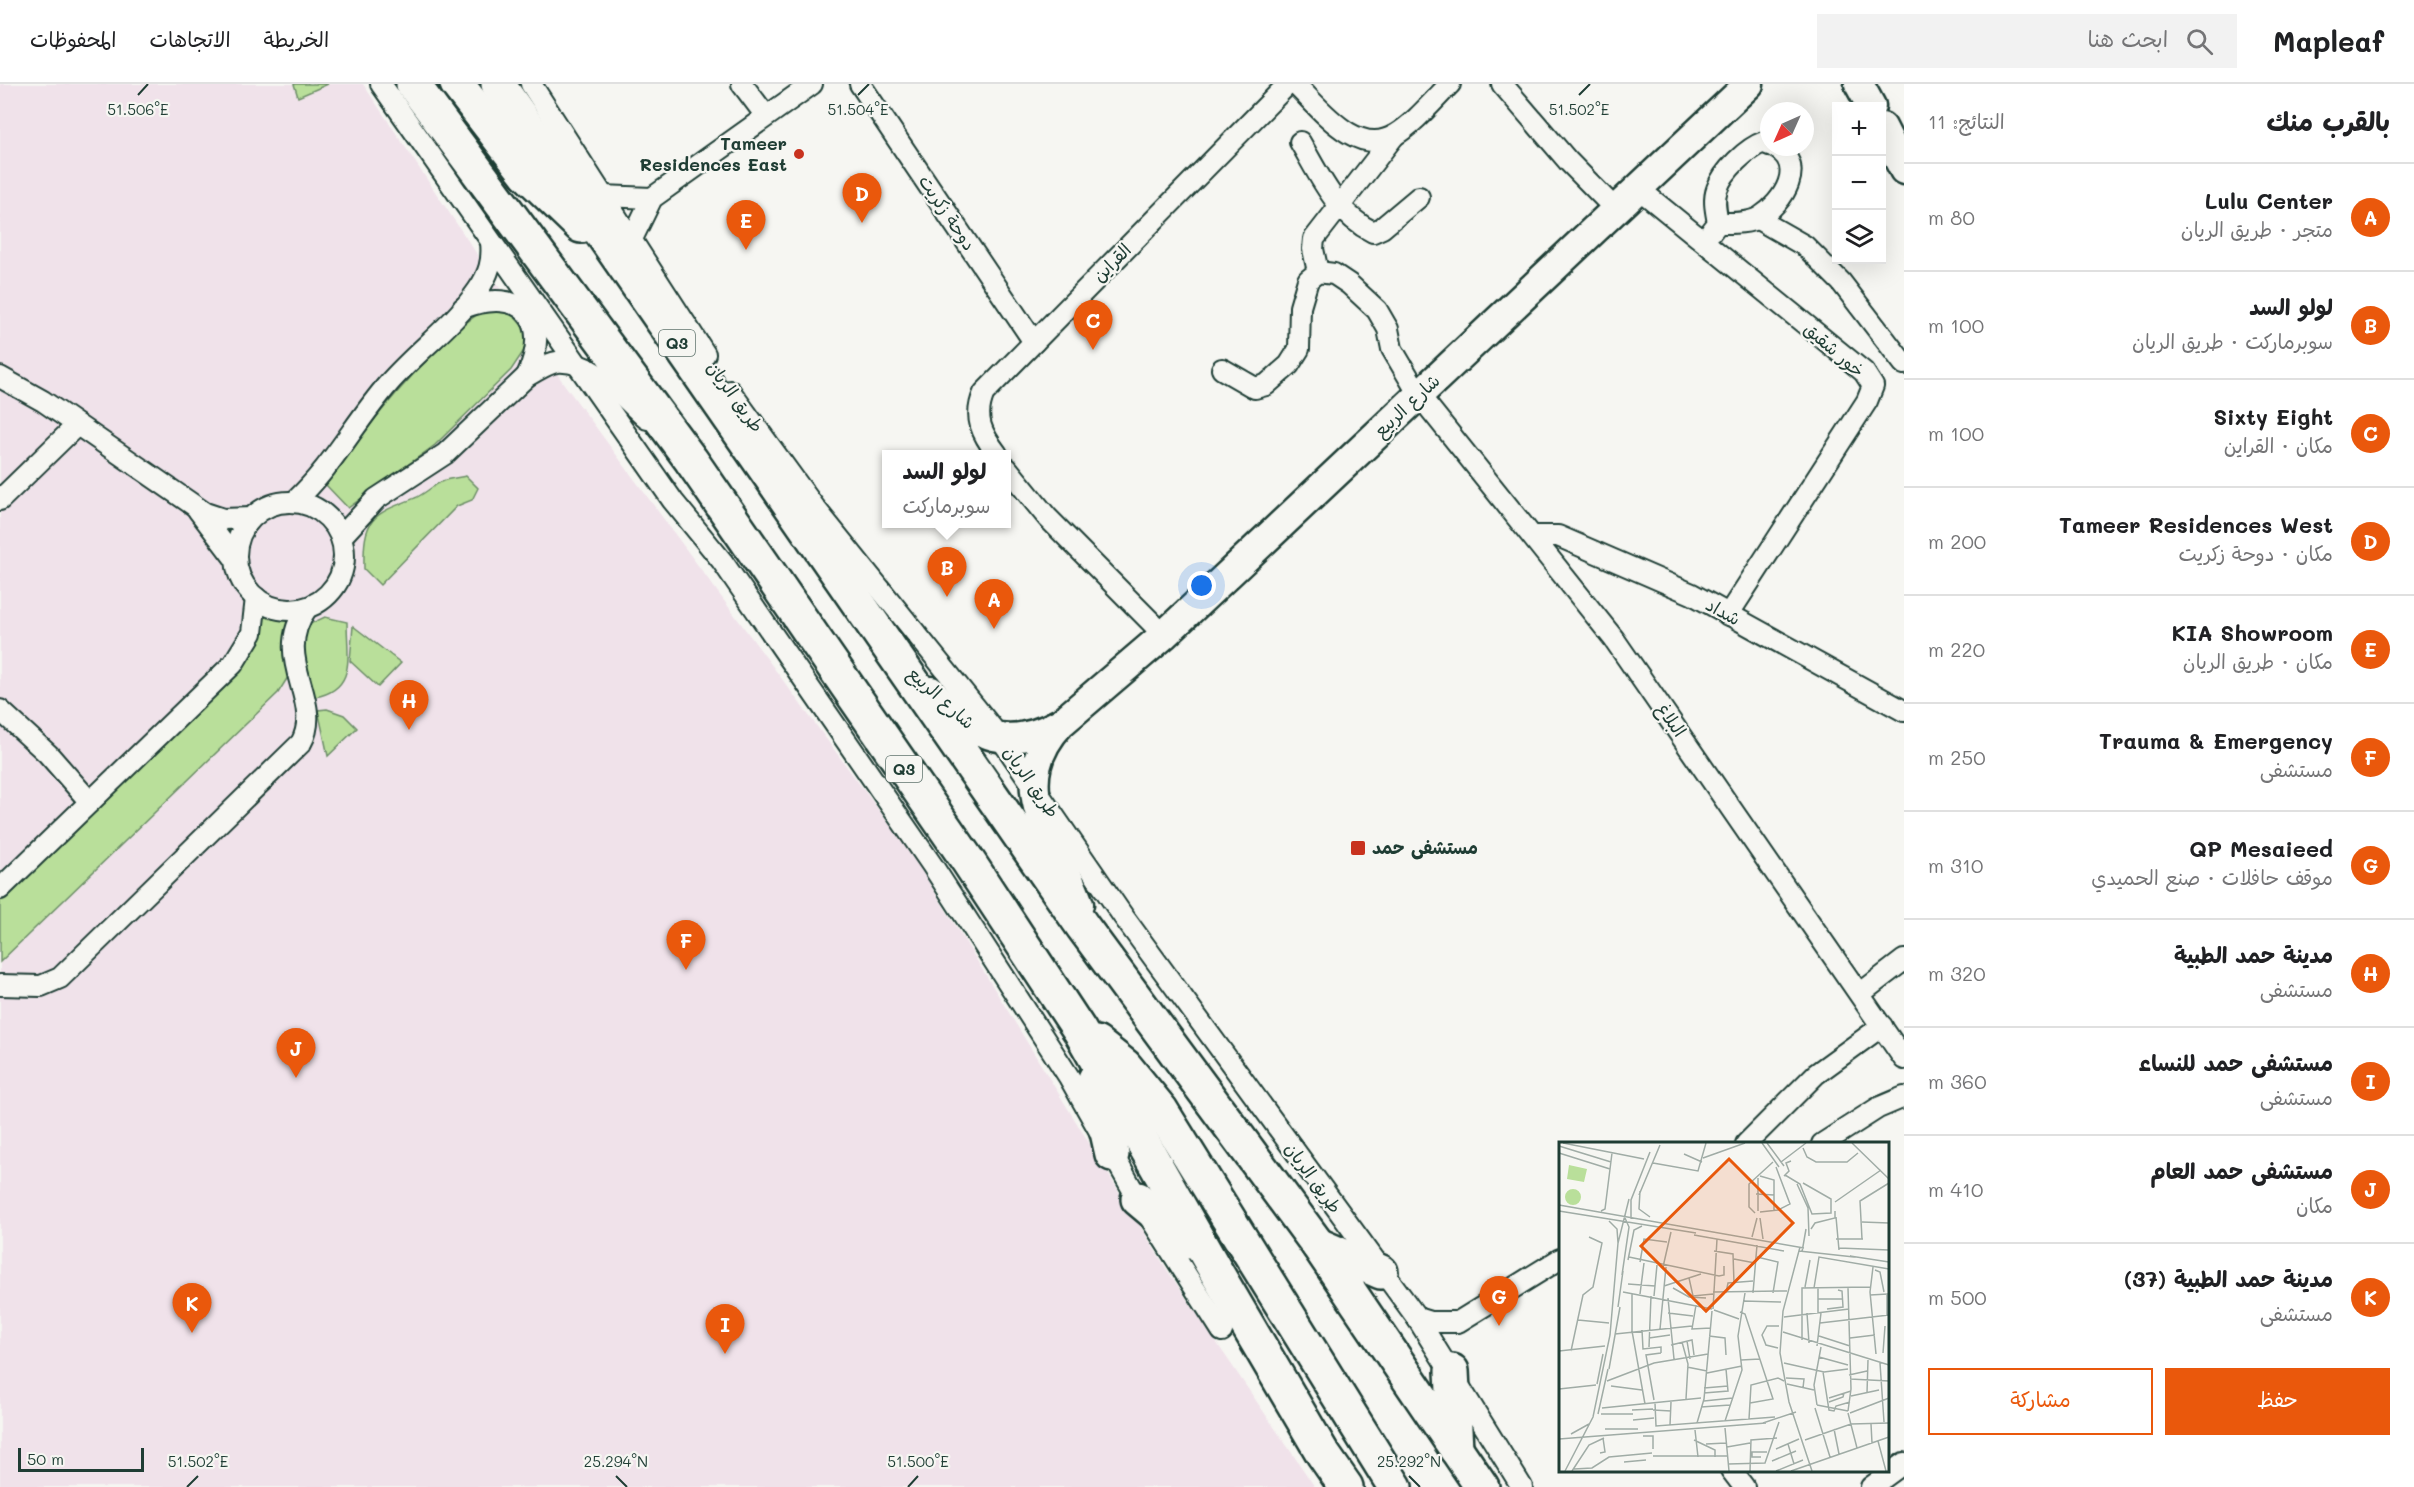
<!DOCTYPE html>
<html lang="ar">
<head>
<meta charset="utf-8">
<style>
  :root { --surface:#fff; --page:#f2f2f2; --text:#202124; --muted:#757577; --line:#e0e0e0; --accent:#ea580c }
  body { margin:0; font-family:Mali,"Playpen Sans Arabic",sans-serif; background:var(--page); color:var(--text); direction:rtl }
  .controls { position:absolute; right:18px; top:18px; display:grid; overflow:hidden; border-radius:0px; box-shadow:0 6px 24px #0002 }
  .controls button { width:54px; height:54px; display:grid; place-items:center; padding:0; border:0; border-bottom:2px solid var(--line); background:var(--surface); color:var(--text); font:30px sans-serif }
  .compass { position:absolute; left:1760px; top:18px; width:54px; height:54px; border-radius:50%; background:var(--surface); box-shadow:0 6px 24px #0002; rotate:225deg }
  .scale { position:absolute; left:18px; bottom:15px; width:126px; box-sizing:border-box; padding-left:6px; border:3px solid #1f3d34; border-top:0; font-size:16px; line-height:21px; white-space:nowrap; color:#1f3d34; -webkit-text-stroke:4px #f6f6f2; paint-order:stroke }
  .you { position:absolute; left:1202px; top:502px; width:21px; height:21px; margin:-15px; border:4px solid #fff; border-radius:50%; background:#1a73e8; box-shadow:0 0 0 9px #1a73e833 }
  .badge { display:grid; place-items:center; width:39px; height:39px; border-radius:50%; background:var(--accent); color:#fff; font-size:20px; font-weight:700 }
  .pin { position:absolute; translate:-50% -50px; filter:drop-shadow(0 2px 3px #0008) }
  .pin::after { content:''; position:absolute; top:32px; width:21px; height:18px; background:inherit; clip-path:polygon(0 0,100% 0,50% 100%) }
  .popup { position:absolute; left:882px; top:366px; width:129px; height:78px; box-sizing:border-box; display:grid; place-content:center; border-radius:0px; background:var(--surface); filter:drop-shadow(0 2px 4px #0005); font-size:20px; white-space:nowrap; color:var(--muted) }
  .popup b { font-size:22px; color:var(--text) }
  .popup::after { content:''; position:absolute; left:50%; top:100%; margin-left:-12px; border:12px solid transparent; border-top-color:var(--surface) }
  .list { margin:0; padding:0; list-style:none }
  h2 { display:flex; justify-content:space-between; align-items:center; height:78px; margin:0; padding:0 24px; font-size:26px }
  h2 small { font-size:20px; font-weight:400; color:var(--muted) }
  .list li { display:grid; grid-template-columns:39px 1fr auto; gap:18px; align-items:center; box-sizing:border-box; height:108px; padding:0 24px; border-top:2px solid var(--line) }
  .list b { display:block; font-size:22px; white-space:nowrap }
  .list p { margin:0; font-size:20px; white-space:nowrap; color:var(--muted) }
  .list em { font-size:20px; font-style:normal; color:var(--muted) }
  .actions { display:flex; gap:12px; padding:18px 24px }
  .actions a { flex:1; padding:14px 0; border:2px solid var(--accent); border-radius:0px; text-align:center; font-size:21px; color:var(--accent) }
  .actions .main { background:var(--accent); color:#fff }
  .icon { flex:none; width:33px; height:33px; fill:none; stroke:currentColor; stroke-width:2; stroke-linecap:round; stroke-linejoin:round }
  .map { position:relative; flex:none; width:1904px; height:1403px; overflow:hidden; direction:ltr }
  header { display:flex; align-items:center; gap:36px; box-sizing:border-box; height:84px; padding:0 30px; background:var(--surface); border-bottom:2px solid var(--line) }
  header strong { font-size:28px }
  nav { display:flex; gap:33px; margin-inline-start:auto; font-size:21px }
  .search { width:420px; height:54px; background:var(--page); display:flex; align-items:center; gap:15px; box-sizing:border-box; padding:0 21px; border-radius:0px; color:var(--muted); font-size:22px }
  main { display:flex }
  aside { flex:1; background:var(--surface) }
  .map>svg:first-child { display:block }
  .built { fill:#f0e2ea }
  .green { fill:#b9df9a; stroke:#6c8e67; stroke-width:1.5 }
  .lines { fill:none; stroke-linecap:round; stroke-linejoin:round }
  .street-casing { stroke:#1f3d34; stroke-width:24 }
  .secondary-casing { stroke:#1f3d34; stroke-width:33 }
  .highway-casing { stroke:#1f3d34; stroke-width:38 }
  .street { stroke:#f6f6f2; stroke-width:20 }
  .secondary { stroke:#f6f6f2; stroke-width:28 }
  .highway { stroke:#f6f6f2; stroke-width:33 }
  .ticks { fill:none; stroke:#1f3d34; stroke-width:2 }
  .poi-dot { fill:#c8321e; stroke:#f6f6f2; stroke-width:2 }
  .labels { text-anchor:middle; stroke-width:4.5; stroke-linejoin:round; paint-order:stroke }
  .shield { fill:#f6f6f2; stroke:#60746d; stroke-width:1.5 }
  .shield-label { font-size:16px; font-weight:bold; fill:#1f3d34 }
  .poi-label { font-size:18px; font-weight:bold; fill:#1f3d34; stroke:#f6f6f2; text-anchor:end }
  .street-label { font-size:18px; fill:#1f3d34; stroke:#f6f6f2 }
  .inset-road { fill:none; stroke:#a0aca6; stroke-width:1.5 }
  .view { fill:#e8590c; fill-opacity:0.15; stroke:#e8590c; stroke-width:3 }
  .inset-edge { fill:none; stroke:#1f3d34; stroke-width:3 }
  .ticks-label { font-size:15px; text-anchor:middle; fill:#1f3d34; stroke:#f6f6f2; stroke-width:4.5; stroke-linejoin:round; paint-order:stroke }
</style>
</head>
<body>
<header>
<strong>Mapleaf</strong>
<div class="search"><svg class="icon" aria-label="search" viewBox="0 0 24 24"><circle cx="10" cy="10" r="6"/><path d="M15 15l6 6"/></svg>ابحث هنا</div>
<nav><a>الخريطة</a><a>الاتجاهات</a><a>المحفوظات</a></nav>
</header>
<main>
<aside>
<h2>بالقرب منك<small>النتائج: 11</small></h2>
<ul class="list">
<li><span class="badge">A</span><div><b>Lulu Center</b><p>متجر · طريق الريان</p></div><em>80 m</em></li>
<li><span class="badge">B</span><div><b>لولو السد</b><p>سوبرماركت · طريق الريان</p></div><em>100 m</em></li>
<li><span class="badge">C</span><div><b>Sixty Eight</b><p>مكان · القراين</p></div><em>100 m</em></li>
<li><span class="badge">D</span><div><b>Tameer Residences West</b><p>مكان · دوحة زكريت</p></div><em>200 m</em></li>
<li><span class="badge">E</span><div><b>KIA Showroom</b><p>مكان · طريق الريان</p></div><em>220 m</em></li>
<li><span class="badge">F</span><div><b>Trauma &amp; Emergency</b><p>مستشفى</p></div><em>250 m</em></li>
<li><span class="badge">G</span><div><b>QP Mesaieed</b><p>موقف حافلات · صنع الحميدي</p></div><em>310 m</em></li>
<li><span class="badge">H</span><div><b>مدينة حمد الطبية</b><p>مستشفى</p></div><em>320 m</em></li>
<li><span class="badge">I</span><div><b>مستشفى حمد للنساء</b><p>مستشفى</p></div><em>360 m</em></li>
<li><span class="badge">J</span><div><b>مستشفى حمد العام</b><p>مكان</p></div><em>410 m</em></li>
<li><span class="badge">K</span><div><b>مدينة حمد الطبية (37)</b><p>مستشفى</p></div><em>500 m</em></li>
</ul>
<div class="actions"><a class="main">حفظ</a><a>مشاركة</a></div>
</aside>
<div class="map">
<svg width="1904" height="1403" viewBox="0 0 1904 1403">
  <rect width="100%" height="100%" fill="#f6f6f2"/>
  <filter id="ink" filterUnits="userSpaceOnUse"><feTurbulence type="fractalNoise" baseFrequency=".0167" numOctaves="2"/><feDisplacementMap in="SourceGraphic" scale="12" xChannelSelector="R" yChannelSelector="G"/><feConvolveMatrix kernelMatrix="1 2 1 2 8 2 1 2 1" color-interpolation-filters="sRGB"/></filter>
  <g filter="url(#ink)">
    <polygon class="built" points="0,0 363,0 564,300 912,771 1169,1189 1315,1403 0,1403"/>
    <g class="green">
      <polygon points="294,0 328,0 298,13"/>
      <path d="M492 223C510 226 517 234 527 249L525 265 511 286 435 361 348 424 326 401C362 350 398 302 445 259 460 244 472 231 492 223Z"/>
      <path d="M466 392 478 404 472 416 457 422 380 501 364 485C363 434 371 431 415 414 425 410 433 401 443 397 450 394 459 394 466 392Z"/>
      <path d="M264 526 293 532 284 550 288 593 278 609 0 878V811L242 582C257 564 262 549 264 526Z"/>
      <path d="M325 533 347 538C347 572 357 605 315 613 308 591 295 558 312 539Z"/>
      <polygon points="353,542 401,579 378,603 350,577"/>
      <polygon points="327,625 344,631 357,644 328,672 318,626"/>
    </g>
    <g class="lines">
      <defs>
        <g id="street">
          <polyline points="381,0 673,417 722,477 932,781 1069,993 1138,1115 1222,1247"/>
          <polyline points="531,0 705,270"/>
          <polyline points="742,0 766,32"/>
          <polyline points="860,0 1034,258"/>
          <path d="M1295 0C1319 23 1357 75 1395 51 1415 39 1433 17 1450 0"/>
          <polyline points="1502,0 1568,77 1616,126"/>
          <path d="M1300 58C1320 92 1336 130 1373 148L1382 144 1419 113"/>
          <polyline points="1639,105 1864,288 1873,302 1867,317 1728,531"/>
          <polyline points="602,112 652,114"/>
          <polyline points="1758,135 1805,162 1841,198 1904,280"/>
          <path d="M1718 139C1731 139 1748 140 1760 133 1783 119 1808 80 1774 63"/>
          <path d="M1711 148 1718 139C1716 127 1713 116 1717 105 1723 87 1747 64 1764 58L1769 61"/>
          <polyline points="631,157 652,114 812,0"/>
          <polyline points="1318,188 1313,165 1314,155 1394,52"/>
          <path d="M463 224C521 202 553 235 527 292"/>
          <polyline points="1222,285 1255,304 1266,301 1289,281 1299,265 1300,223 1308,196 1318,188 1334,190 1349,200 1377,226 1388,245 1392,265 1419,311 1614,555 1904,975"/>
          <polyline points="0,293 43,317 205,429 223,435 251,434"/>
          <polyline points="730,307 815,424 1001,655 1123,832 1417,1234 1522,1403"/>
          <path d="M997 370C982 350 973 334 984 309L1288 0"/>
          <polyline points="1007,384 1047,433 1164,551"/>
          <polyline points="0,416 77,341"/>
          <circle cx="290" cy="472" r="54"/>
          <path d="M294 418C334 381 354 339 389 299 417 267 454 241 478 206 489 190 493 177 491 158"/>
          <polyline points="198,426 236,476"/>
          <polyline points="1533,452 1558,452 1692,510 1904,627"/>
          <path d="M341 453 376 415 445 370 527 292C537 287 547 279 557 278 593 275 623 314 647 335"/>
          <polyline points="0,626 48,670 90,718"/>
          <polyline points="0,805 233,580 252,549 256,514"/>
          <path d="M0 901 41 902 60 894 301 659C325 616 270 575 307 524"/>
          <polyline points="1861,909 1904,876"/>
          <polyline points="1746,1060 1816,990 1882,942"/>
          <polyline points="1822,1060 1878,1024 1904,1013"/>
          <polyline points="1417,1234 1430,1238 1458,1238 1560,1175"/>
          <polyline points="1731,1386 1744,1403"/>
          <polyline points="1871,1403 1904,1379"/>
        </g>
        <g id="secondary">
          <polyline points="1859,0 1871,22"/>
          <polyline points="1882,43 1904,86"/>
          <path d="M931 607C973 650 1002 670 1060 639"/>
          <path d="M1079 820C1057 756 1002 702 1061 639L1164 551 1749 0"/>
        </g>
        <g id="highway">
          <polyline points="413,0 691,376 968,777 1080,947 1218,1191 1323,1370 1346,1403"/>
          <polyline points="457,0 526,89 581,142"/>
          <polyline points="498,0 1083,843 1318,1161 1482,1403"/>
          <polyline points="1096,959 1125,982 1161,1026 1395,1403"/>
          <polyline points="1095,995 1112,1070"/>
          <polyline points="1138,1115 1189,1158"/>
          <polyline points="1318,1161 1381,1188"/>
          <polyline points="1452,1287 1456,1365"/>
        </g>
      </defs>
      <use href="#street" class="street-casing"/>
      <use href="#secondary" class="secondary-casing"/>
      <use href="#highway" class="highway-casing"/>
      <use href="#street" class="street"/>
      <use href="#secondary" class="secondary"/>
      <use href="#highway" class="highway"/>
    </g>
  </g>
  <path class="ticks" d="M138 11 148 0M858 11 869 0M1579 11 1590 0M616 1392 627 1403M1409 1392 1420 1403M187 1403 198 1392M908 1403 918 1392"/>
  <g class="poi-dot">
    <circle cx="799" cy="70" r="6"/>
    <rect x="1350" y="756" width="16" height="16" rx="3"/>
  </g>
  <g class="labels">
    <g class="shield">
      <rect x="659" y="246" width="36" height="26" rx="4.5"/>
      <rect x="886" y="672" width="36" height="26" rx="4.5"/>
    </g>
    <g class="shield-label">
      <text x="677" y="265">Q3</text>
      <text x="904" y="691">Q3</text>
    </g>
    <g class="poi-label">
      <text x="787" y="66">Tameer<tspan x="787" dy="21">Residences East</tspan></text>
      <text x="1372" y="770" text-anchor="start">مستشفى حمد</text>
    </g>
    <g class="street-label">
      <text transform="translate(947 129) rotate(56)" y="6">دوحة زكريت</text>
      <text transform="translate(1112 179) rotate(-45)" y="6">القراين</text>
      <text transform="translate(1834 266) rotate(41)" y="6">خور شقيق</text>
      <text transform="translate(735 313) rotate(54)" y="6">طريق الريان</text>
      <text transform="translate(1407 322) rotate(-43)" y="6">شارع الربيع</text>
      <text transform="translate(1723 528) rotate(29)" y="6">شداد</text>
      <text transform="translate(941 614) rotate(42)" y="6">شارع الربيع</text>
      <text transform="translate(1671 636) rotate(55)" y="6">البلاغ</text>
      <text transform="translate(1031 698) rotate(55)" y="6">طريق الريان</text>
      <text transform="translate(1313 1094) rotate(54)" y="6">طريق الريان</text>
    </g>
  </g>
  <g transform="translate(1559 1058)">
    <rect width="330" height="330" fill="#f6f6f2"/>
    <path d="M10 23 28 27 25 40 8 37ZM6 55a8 8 0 1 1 16 0a8 8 0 1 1-16 0Z" fill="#b9df9a"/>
    <path class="inset-road" d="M4 1 85 17M203 1 220 25M208 1 225 24M293 1 330 37M0 4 52 20M244 6 248 15 257 20H288L299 11M0 11 51 27M125 12 143 20M144 16 186 1M222 20 247 1M94 21 139 29 147 1M226 33 241 42 253 72 272 71V57L244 41M201 34 215 38V69M225 34 230 29 227 21 232 19M199 36V69M238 42 249 66 250 94M81 49 80 67 91 75M197 52 215 53M80 53 101 3M276 60 322 28M0 63 245 106M0 69 137 91M42 69 46 67 53 11M201 70 219 68 231 62 217 25M196 71 190 65V42L214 20M277 75 280 108M201 76 204 97M72 77V58L91 10M50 79 58 87 59 101M303 80 330 81M252 87 256 81 276 76V69M135 93 225 109M193 95 198 76M277 97H304M303 97 301 59 330 41M241 105 224 169 221 211 230 260 253 329M280 106 330 108M155 109 174 112 175 141M240 109 295 115M243 110 247 87M291 114 330 120M70 115 160 134 165 133V124M198 115 219 120 214 151M175 117 196 121M69 118 75 88 83 84M81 120 85 97 108 100M104 125 112 90M314 125 311 150 317 212M316 128 321 130 325 150M63 133 70 85 66 76M130 136 134 154 154 152M69 142 96 144M105 144 142 132M246 145 251 118M114 146 130 155 147 156M255 146 260 115 330 127M289 146 292 247 289 269M64 150 153 167M154 150 228 149M73 151V189L86 262M167 151 169 141 194 139M194 151 198 103M81 152 85 121M328 152V173M311 153 329 152M95 154 98 123M109 156 115 217M259 157H284M184 159 222 160M137 163 133 187 152 186M59 165 64 129M154 167 158 97M268 167 284 165 283 149 279 148M155 168 180 177M181 170 186 172 214 257 191 261M109 171 134 174M248 171 250 201M259 171V146M225 175 290 167M19 178 50 181M261 181 330 173M101 187 107 125M83 188 84 207 102 205V211M224 190 330 223M56 192 133 184M150 194 166 196 167 213M260 194 291 204M90 196 111 193M291 196 316 193M243 198V146L311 145M128 199 131 217M123 200 129 222 127 257M112 203 133 198 135 213M258 204 262 171M90 205 92 154M219 206 207 203 203 193 208 184H220M0 209 46 204M12 209 24 153 34 145 43 101 30 95M324 211 326 184M260 215 289 223M182 218 201 217M225 221 265 230 289 227M321 221 325 280M128 225 148 229M50 227 61 165M264 230 270 268 275 269 277 264 291 260M148 231 183 224M290 233 308 229M227 236 245 237 244 246M291 237 330 239M48 239 95 221 149 212M38 242 44 212M228 242 255 248M52 244 83 248M145 246 169 244M0 247 37 243M145 251 169 249 167 227M308 251 309 218M292 254 320 248M270 256 292 249M95 258 87 213 102 211M145 259 174 256M270 260 284 255 285 251M96 261 97 284 216 275M258 263 255 243 262 205M258 263 289 269M142 265 171 263M43 266 142 256M256 266 271 315M73 268 94 267M94 268 112 269M289 271 298 306M291 271 330 256M39 272 49 227M42 272H74M190 277 192 243 219 236 225 239M74 278 95 276M166 279 183 228 179 194 186 151M138 281 145 257 153 169M204 281 237 270M312 282 313 301M111 283 112 260M166 286 170 329M46 287H79M275 287 280 312M136 288 139 315M12 292 30 282M84 294H94V307M0 297 207 281M135 298 156 308V315M246 298 292 282 330 281M319 299 327 329M147 302 167 301M229 302 235 322M168 305 191 301M217 307 240 297M41 311 46 310 44 296M94 314H168M202 315H193V310H208M213 319 237 309M65 320 87 318M169 322 206 321 220 280M15 327 33 326 50 315 93 311M6 329 34 275 51 193 59 101 70 57M13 329 30 303 45 296M191 329 192 298 218 296M217 329 244 318M232 329 330 295"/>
    <path class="view" d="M170 17 234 81 147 169 82 104Z"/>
    <rect width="330" height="330" class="inset-edge"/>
  </g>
  <g class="ticks-label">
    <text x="138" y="31">51.506°E</text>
    <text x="858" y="31">51.504°E</text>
    <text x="1579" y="31">51.502°E</text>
    <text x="198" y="1383">51.502°E</text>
    <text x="918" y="1383">51.500°E</text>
    <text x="616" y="1383">25.294°N</text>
    <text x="1409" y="1383">25.292°N</text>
  </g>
</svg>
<div class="controls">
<button>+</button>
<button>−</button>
<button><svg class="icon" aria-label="layers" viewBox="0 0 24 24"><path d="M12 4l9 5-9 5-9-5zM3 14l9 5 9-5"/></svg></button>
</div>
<svg class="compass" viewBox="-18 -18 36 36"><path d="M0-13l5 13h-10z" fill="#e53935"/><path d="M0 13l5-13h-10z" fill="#757577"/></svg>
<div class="scale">50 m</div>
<div class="you"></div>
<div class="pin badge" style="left:994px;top:545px">A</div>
<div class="pin badge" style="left:947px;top:513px">B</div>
<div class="popup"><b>لولو السد</b>سوبرماركت</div>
<div class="pin badge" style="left:1093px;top:266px">C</div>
<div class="pin badge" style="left:862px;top:139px">D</div>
<div class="pin badge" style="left:746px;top:166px">E</div>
<div class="pin badge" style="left:686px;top:886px">F</div>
<div class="pin badge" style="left:1499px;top:1242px">G</div>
<div class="pin badge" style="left:409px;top:646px">H</div>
<div class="pin badge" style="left:725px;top:1270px">I</div>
<div class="pin badge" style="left:296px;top:994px">J</div>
<div class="pin badge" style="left:192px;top:1249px">K</div>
</div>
</main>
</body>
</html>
